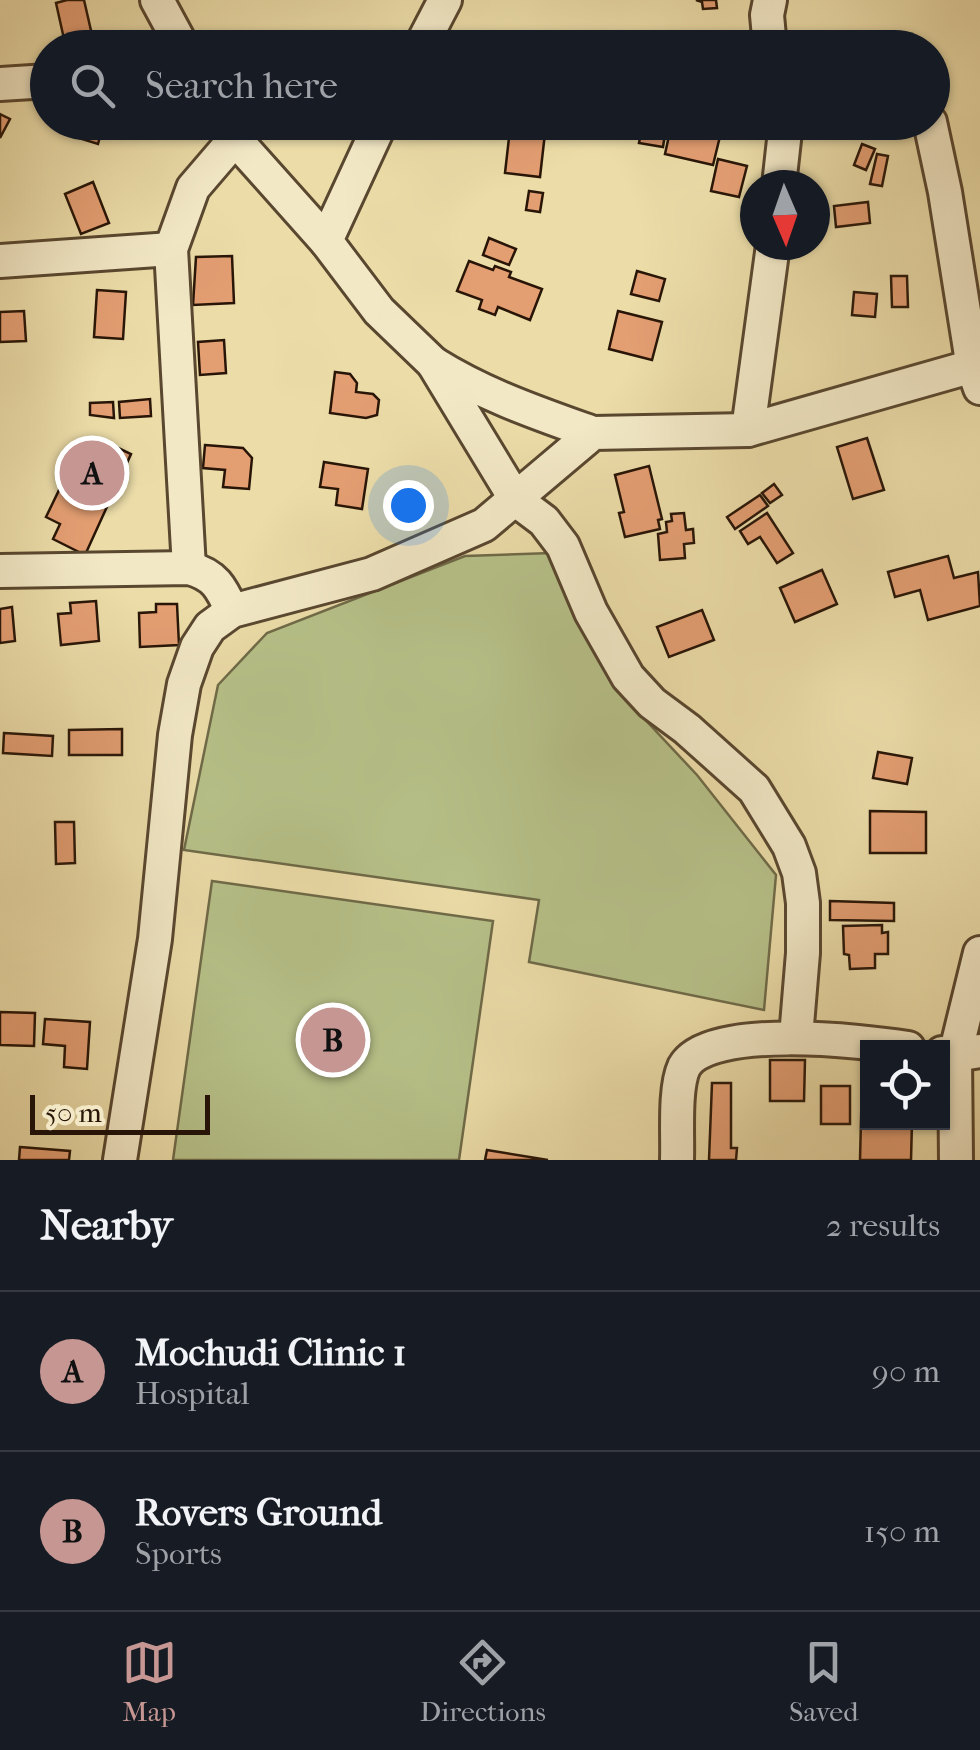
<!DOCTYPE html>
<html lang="en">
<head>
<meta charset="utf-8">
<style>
  :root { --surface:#171b24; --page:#242831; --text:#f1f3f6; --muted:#9ea1a6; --line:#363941; --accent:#c59692 }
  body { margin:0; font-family:"IM FELL French Canon",serif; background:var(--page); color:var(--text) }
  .controls { position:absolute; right:30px; bottom:30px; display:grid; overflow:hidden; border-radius:0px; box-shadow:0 2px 8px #0004 }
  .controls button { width:90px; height:90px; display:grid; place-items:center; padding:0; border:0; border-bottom:2px solid var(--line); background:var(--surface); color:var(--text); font:50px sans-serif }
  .compass { position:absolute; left:740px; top:170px; width:90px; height:90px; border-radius:50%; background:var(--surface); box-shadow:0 2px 8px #0004; rotate:178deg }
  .scale { position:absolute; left:30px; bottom:25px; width:180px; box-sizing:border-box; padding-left:10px; border:5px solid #281507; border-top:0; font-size:28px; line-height:35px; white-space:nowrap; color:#281507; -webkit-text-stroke:8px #f2e8c6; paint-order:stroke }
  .you { position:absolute; left:408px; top:505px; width:35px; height:35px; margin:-25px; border:8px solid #fff; border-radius:50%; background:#1a73e8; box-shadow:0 0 0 15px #1a73e833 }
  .badge { display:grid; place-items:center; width:65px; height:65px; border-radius:50%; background:var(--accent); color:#111; font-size:32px; font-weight:700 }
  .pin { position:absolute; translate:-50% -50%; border:5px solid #fff; box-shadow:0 2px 10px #0006 }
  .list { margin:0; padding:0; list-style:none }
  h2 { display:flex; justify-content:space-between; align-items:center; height:130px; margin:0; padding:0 40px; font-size:42px }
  h2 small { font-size:32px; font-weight:400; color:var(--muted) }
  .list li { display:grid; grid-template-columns:65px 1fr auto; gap:30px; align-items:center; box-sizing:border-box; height:160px; padding:0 40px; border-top:2px solid var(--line) }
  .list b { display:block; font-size:38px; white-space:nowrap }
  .list p { margin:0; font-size:32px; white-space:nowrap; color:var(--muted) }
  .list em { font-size:32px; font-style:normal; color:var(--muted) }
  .icon { flex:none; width:55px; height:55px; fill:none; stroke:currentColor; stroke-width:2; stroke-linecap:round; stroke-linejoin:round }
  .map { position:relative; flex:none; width:980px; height:1160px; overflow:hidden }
  .search { position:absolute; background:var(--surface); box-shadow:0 2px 8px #0004; left:30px; right:30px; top:30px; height:110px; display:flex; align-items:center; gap:25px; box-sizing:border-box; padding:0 35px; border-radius:55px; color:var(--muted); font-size:38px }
  .sheet { height:450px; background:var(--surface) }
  nav { display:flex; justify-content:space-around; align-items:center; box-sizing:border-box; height:140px; border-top:2px solid var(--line); background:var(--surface); font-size:28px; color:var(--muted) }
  nav a { display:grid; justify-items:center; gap:5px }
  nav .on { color:var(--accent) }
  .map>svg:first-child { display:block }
  .green { fill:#b6c088; stroke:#6f6a48; stroke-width:2.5 }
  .building { fill:#e39e72; stroke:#281507; stroke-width:2.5 }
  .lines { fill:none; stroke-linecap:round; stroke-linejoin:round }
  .minor-casing { stroke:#59472f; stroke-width:38 }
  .minor { stroke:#f2e8c6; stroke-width:32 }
</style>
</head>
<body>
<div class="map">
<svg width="980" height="1160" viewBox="0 0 980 1160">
  <rect width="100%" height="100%" fill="#ebdca8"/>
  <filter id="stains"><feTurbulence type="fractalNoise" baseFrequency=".002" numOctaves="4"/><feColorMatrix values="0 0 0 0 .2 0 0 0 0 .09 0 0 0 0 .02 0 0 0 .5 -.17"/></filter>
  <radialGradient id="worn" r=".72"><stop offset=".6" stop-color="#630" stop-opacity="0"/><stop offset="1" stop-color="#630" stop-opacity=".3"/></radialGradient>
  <g class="green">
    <polygon points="551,553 567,598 624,697 697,775 776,875 764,1010 529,962 539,900 184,850 218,685 267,633 465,556"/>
    <polygon points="212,881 493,921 459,1160 173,1160"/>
  </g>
  <g class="building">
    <polygon points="67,0 84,0 95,48 66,48 56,3"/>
    <polygon points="696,0 716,0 717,8 703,9 702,2"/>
    <polygon points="0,114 10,119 0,138"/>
    <polygon points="76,122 104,122 98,144 72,136"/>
    <polygon points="643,122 666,127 663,147 639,143"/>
    <polygon points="672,122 723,124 713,165 665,154"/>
    <polygon points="510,129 545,133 540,177 505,173"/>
    <polygon points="862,144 875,149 866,170 854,165"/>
    <polygon points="877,154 888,156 882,186 870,184"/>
    <polygon points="718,159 747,166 739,197 711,191"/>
    <polygon points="93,182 109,223 81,234 65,194"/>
    <polygon points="529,191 543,193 540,212 526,210"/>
    <polygon points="868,202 870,223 836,227 834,206"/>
    <polygon points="489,238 516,249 509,265 483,255"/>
    <polygon points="232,256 234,303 193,305 196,257"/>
    <polygon points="469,261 493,270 495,266 511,272 509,277 542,289 530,320 498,307 495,315 479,309 482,300 457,291"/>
    <polygon points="637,271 665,279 659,301 631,294"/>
    <polygon points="891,276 907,276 908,307 892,307"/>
    <polygon points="97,290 126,292 123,339 94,337"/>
    <polygon points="854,292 877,294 875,317 852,315"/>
    <polygon points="24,311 26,341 0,342 0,312"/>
    <polygon points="618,311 662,322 652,360 609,349"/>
    <polygon points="224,340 226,373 200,375 198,342"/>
    <polygon points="335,372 350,374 357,383 356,392 373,394 379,400 377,415 366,418 330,413"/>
    <polygon points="150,399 151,416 120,418 119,402"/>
    <polygon points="113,402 114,418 90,415 90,403"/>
    <polygon points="867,438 884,490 853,499 837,447"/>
    <polygon points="205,445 243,448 252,458 249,489 223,487 225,470 203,468"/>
    <polygon points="114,446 131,454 85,555 53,539 60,524 46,517 61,486 65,489 85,447 109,459"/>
    <polygon points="324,462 368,469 362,509 336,505 338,489 320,487"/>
    <polygon points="649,466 662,519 658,520 660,529 625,537 619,513 624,512 615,475"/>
    <polygon points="774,484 782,495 770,503 762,493"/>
    <polygon points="760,495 768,506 735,529 727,517"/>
    <polygon points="684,513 686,530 693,529 694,543 684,544 685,558 660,560 658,534 667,532 666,522 672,521 671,514"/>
    <polygon points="767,513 793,553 777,563 760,537 748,544 740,531"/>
    <polygon points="948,556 954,578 978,572 980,606 928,620 920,590 895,597 888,572"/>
    <polygon points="822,570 837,604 795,622 780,588"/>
    <polygon points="96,601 99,641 61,645 58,614 71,613 70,603"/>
    <polygon points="156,604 177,604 179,645 140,647 139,613 156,612"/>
    <polygon points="12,607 15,641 0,643 0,609"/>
    <polygon points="702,610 714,640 669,657 657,627"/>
    <polygon points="122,729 122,755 69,755 69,730"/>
    <polygon points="4,733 53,736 52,756 3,753"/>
    <polygon points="878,752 912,758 907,784 873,778"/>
    <polygon points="870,811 926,812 926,853 870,853"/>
    <polygon points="55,822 74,822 75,863 56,864"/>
    <polygon points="830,901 894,903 894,921 830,920"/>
    <polygon points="882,925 882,933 888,932 888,954 875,954 875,968 850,969 849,955 844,954 843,926"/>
    <polygon points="0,1012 35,1013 34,1046 0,1045"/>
    <polygon points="45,1019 90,1022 87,1069 64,1067 65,1046 43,1044"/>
    <polygon points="770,1060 805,1060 804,1101 770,1101"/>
    <polygon points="862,1081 868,1081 868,1122 912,1122 911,1160 860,1160"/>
    <polygon points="712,1083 731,1083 731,1148 737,1148 736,1160 709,1160"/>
    <rect x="821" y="1086" width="29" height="38"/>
    <polygon points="20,1147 70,1151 69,1160 19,1160"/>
    <polygon points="487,1150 548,1160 485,1160"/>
  </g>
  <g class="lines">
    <defs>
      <g id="minor">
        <polyline points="157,0 183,48"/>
        <polyline points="420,48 445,0"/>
        <polyline points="770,48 767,15 770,0"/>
        <polyline points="0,84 48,81"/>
        <polyline points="226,122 235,139 326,241"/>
        <polyline points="381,122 326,241 379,311 433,363"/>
        <polyline points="930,122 945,192 973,368 980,388"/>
        <polyline points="779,185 786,122"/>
        <polyline points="0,261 171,249"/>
        <polyline points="748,430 773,245"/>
        <path d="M593 433C537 413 484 395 433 363L516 500 544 521 563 546 591 612 628 677 652 703 687 729 754 789 789 846 799 873 803 903V953L796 1037"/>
        <polyline points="189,568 171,249 193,188 235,139"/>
        <path d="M0 571 189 568C215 575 221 587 232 611"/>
        <polyline points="980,953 955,1055 980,1051"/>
        <polyline points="942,1053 955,1055 956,1160"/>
        <polyline points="120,1160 155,939 175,735 184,684 197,647 210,627 232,611 372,574 484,525 593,433 748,430 980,364"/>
        <path d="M677 1160C678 1136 674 1089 684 1067 708 1023 864 1041 908 1048"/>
      </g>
    </defs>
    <use href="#minor" class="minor-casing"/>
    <use href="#minor" class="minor"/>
  </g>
  <rect width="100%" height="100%" filter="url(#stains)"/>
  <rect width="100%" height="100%" fill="url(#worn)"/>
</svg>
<div class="controls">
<button><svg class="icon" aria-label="locate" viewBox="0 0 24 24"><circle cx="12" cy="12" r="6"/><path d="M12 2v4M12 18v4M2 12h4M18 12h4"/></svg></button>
</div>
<svg class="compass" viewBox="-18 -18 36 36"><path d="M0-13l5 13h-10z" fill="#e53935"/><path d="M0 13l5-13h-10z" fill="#9ea1a6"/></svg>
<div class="scale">50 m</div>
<div class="you"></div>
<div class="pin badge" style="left:92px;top:473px">A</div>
<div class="pin badge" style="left:333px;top:1040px">B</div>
<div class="search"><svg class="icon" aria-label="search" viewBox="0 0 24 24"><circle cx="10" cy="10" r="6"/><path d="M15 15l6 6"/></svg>Search here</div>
</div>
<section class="sheet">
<h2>Nearby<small>2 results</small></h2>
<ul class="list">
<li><span class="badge">A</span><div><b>Mochudi Clinic 1</b><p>Hospital</p></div><em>90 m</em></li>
<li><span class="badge">B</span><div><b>Rovers Ground</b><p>Sports</p></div><em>150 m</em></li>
</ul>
</section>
<nav>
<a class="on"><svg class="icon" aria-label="map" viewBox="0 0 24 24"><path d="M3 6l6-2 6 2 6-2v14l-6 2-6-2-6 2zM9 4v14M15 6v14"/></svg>Map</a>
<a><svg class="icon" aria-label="directions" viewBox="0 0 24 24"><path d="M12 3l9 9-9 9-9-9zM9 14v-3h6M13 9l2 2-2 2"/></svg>Directions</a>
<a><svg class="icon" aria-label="saved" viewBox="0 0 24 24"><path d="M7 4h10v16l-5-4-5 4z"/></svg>Saved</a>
</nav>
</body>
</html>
